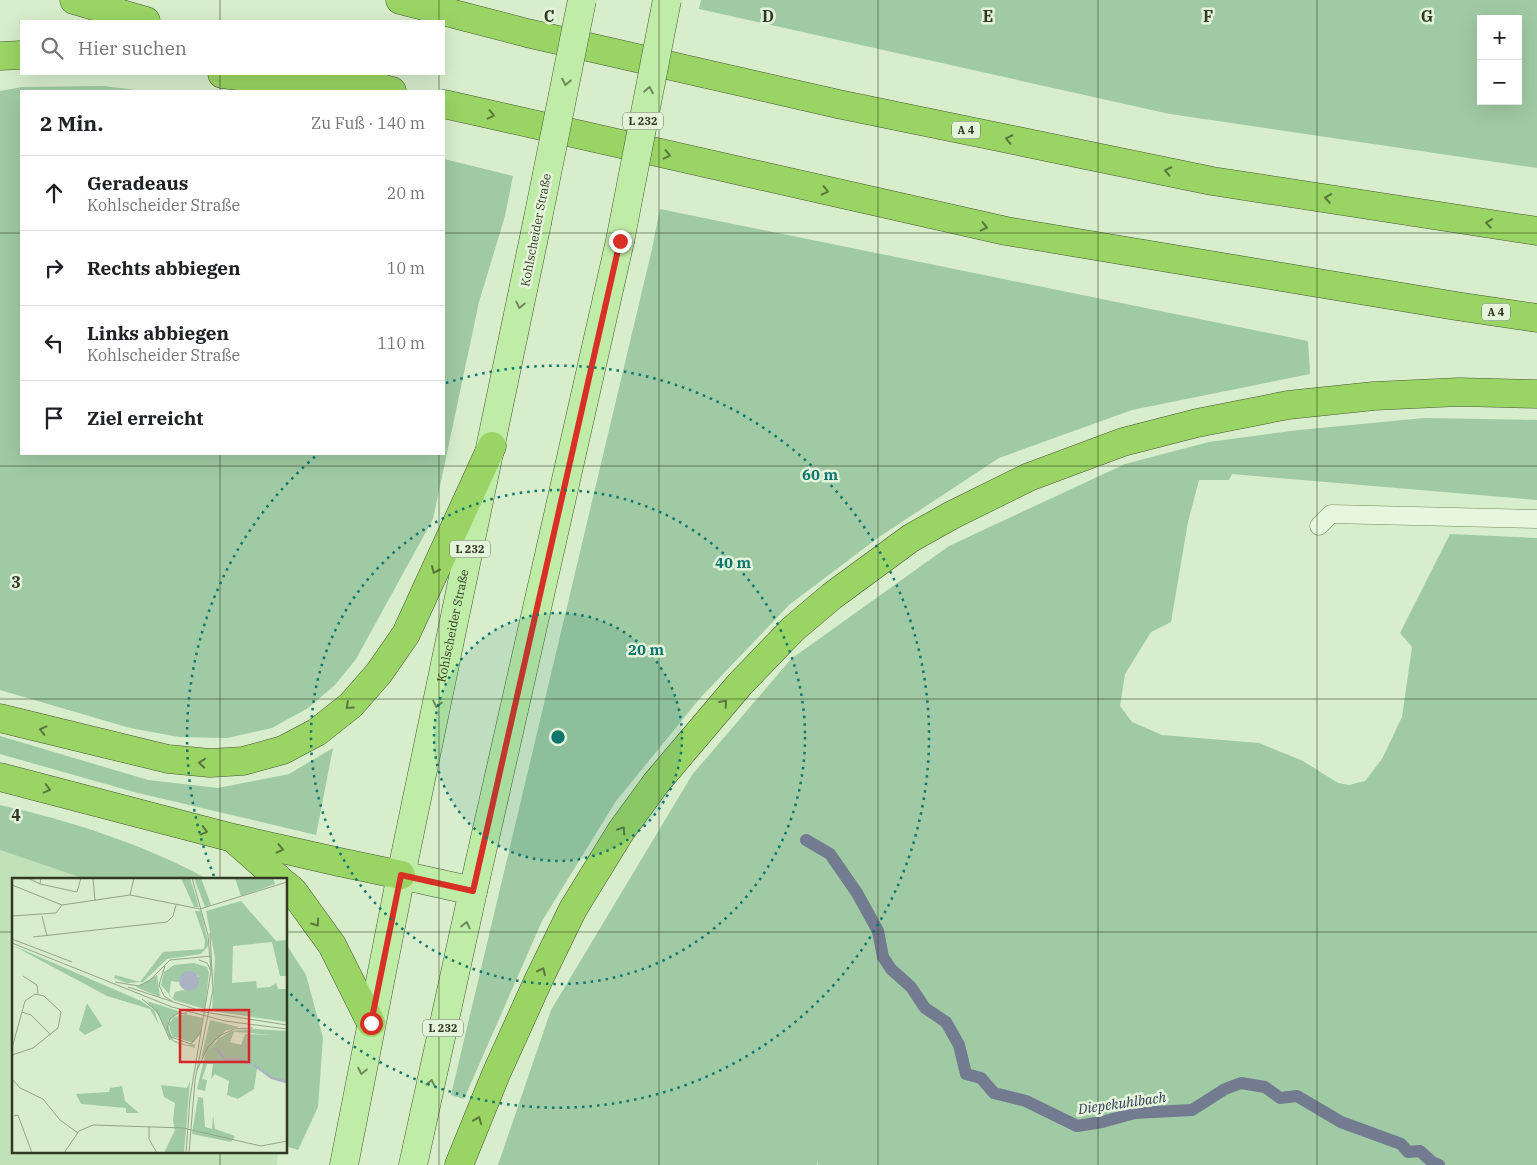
<!DOCTYPE html>
<html lang="de">
<head>
<meta charset="utf-8">
<style>
  :root { --surface:#fff; --page:#f2f2f2; --text:#202124; --muted:#757577; --line:#e0e0e0 }
  body { margin:0; font-family:"IBM Plex Serif",serif; background:var(--page); color:var(--text) }
  .controls { position:absolute; right:15px; top:15px; display:grid; overflow:hidden; border-radius:0px; box-shadow:0 5px 20px #0002 }
  .controls button { width:45px; height:45px; display:grid; place-items:center; padding:0; border:0; border-bottom:1px solid var(--line); background:var(--surface); color:var(--text); font:25px sans-serif }
  .stop { position:absolute; width:15px; height:15px; margin:-11px; border:4px solid #d93025; border-radius:50%; background:#fff }
  .stop.end { background:#d93025; border-color:#fff; box-shadow:0 1px 5px #0008 }
  .list { margin:0; padding:0; list-style:none }
  h2 { display:flex; justify-content:space-between; align-items:center; height:65px; margin:0; padding:0 20px; font-size:21px }
  h2 small { font-size:16px; font-weight:400; color:var(--muted) }
  .list li { display:grid; grid-template-columns:32px 1fr auto; gap:15px; align-items:center; box-sizing:border-box; height:75px; padding:0 20px; border-top:1px solid var(--line) }
  .list b { display:block; font-size:19px; white-space:nowrap }
  .list p { margin:0; font-size:16px; white-space:nowrap; color:var(--muted) }
  .list em { font-size:16px; font-style:normal; color:var(--muted) }
  .icon { flex:none; width:28px; height:28px; fill:none; stroke:currentColor; stroke-width:2; stroke-linecap:round; stroke-linejoin:round }
  .map { position:relative; flex:none; width:1537px; height:1165px; overflow:hidden }
  .search { position:absolute; background:var(--surface); box-shadow:0 5px 20px #0002; left:20px; top:20px; width:425px; height:55px; display:flex; align-items:center; gap:12px; box-sizing:border-box; padding:0 18px; border-radius:0px; color:var(--muted); font-size:19px }
  .panel { position:absolute; background:var(--surface); box-shadow:0 5px 20px #0002; left:20px; top:90px; width:425px; height:365px; border-radius:0px }
  .map>svg:first-child { display:block }
  .farmland { fill:#c1e2b9 }
  .green { fill:#9fcaa3; fill-rule:evenodd }
  .lines { fill:none; stroke-linecap:round; stroke-linejoin:round }
  .stream { stroke:#727b90; stroke-width:12 }
  .lane-casing { stroke:#758960; stroke-width:19 }
  .primary-casing { stroke:#485734; stroke-width:29 }
  .highway-casing { stroke:#485734; stroke-width:29 }
  .lane { stroke:#e7f7de; stroke-width:18 }
  .primary { stroke:#bfeca7; stroke-width:28 }
  .highway { stroke:#9ad464; stroke-width:28 }
  .primary-bridge-casing { stroke:#485734; stroke-width:29; stroke-linecap:butt }
  .primary-bridge { stroke:#bfeca7; stroke-width:28 }
  .oneway { stroke:#708a5e }
  .oneway2 { stroke:#5a783c }
  .route { stroke:#d93025; stroke-width:6 }
  .grid { fill:none; stroke:#303a22; stroke-width:1; stroke-opacity:0.55 }
  .ring { fill:none; stroke:#0f766e; stroke-width:2.5; stroke-dasharray:2.5 5 }
  .labels { text-anchor:middle; stroke-width:5; stroke-linejoin:round; paint-order:stroke }
  .shield { fill:#e3f4db; stroke:#66725a; stroke-width:1 }
  .shield-label { font-size:11px; font-weight:bold; fill:#303a22 }
  .street-label { font-size:12px; fill:#303a22; stroke:#e3f4db }
  .water-label { font-size:14px; font-style:italic; fill:#333759; stroke:#e3f4db }
  .inset-river { fill:none; stroke:#abb3c2; stroke-width:2.5 }
  .inset-road { fill:none; stroke:#94a587; stroke-width:1 }
  .view { fill:#d62828; fill-opacity:0.15; stroke:#d62828; stroke-width:2.5 }
  .inset-edge { fill:none; stroke:#303a22; stroke-width:2.5 }
  .grid-label { font-size:16px; text-anchor:middle; font-weight:bold; fill:#303a22; stroke:#e3f4db; stroke-width:5; stroke-linejoin:round; paint-order:stroke }
  .centre { fill:#0f766e; stroke:#e3f4db; stroke-width:2.5 }
  .ring-label { font-size:15px; text-anchor:middle; font-weight:bold; fill:#0f766e; stroke:#e3f4db; stroke-width:5; stroke-linejoin:round; paint-order:stroke }
</style>
</head>
<body>
<div class="map">
<svg width="1537" height="1165" viewBox="0 0 1537 1165">
  <rect width="100%" height="100%" fill="#d7edcb"/>
  <polygon class="farmland" points="0,850 85,879 14,879 14,1151 278,1151 277,1165 0,1165"/>
  <g class="green">
    <path d="M701 0H1537V168L1170 114 699 9ZM1481 19H1518V101H1481Z"/>
    <polygon points="104,86 144,91 21,91 21,454 444,454 444,159 513,176 505,216 479,302 433,519 356,659 335,685 308,708 272,728 227,738 179,737 130,728 0,690 0,91 22,87"/>
    <polygon points="660,209 1308,341 1310,374 1132,410 999,458 879,537 789,605 701,697 616,801 542,921 464,1099 451,1095 652,249"/>
    <polygon points="1424,418 1537,420 1537,500 1232,474 1229,480 1199,480 1188,522 1171,622 1151,632 1125,674 1120,706 1132,722 1162,735 1259,743 1303,761 1338,783 1349,785 1365,781 1382,759 1402,717 1412,647 1400,633 1450,534 1537,538 1537,1165 818,1165 818,1161 817,1165 498,1165 551,1010 692,775 791,659 949,546 1125,464 1209,442 1299,430"/>
    <polygon points="0,736 148,780 218,788 289,774 333,748 316,835 134,792 0,754"/>
    <path d="M0 805C68 820 146 845 207 879H85L0 850Z"/>
    <polygon points="286,944 306,975 323,1038 318,1107 298,1150 286,1146"/>
  </g>
  <g class="lines">
    <polyline class="stream" points="806,840 830,854 857,893 878,931 883,957 891,969 911,987 925,1008 946,1022 959,1045 966,1074 981,1078 994,1093 1026,1101 1077,1126 1102,1122 1135,1113 1192,1110 1225,1089 1241,1083 1265,1087 1280,1098 1297,1096 1341,1122 1401,1144 1408,1152 1420,1151 1432,1162 1439,1165"/>
    <defs>
      <polyline id="lane" points="1319,526 1331,514 1537,519"/>
      <g id="primary">
        <polyline points="401,875 473,891"/>
        <path id="s1" d="M344 1165 401 875 537 223"/>
        <polyline points="413,1165 473,891 620,241"/>
      </g>
      <g id="highway">
        <polyline points="74,0 146,21"/>
        <polyline points="400,0 527,33 838,104 1212,181 1537,231"/>
        <polyline points="0,56 21,55"/>
        <polyline points="222,74 358,91"/>
        <polyline points="340,77 392,91"/>
        <polyline points="444,104 1006,231 1456,306 1537,318"/>
        <polyline points="0,718 168,759 210,763 243,761 283,750 317,732 351,705 379,673 406,634 492,446"/>
        <polyline points="0,777 233,838 339,862 401,875"/>
        <polyline points="236,841 279,879"/>
        <polyline points="286,885 293,891 332,945 371,1023"/>
        <polyline points="459,1165 496,1074 539,979 573,909 621,831 656,783 740,684 793,629 832,596 911,538 952,515 1029,477 1123,442 1197,423 1288,405 1374,396 1459,392 1537,394"/>
      </g>
    </defs>
    <use href="#lane" class="lane-casing"/>
    <use href="#primary" class="primary-casing"/>
    <use href="#highway" class="highway-casing"/>
    <use href="#lane" class="lane"/>
    <use href="#primary" class="primary"/>
    <use href="#highway" class="highway"/>
    <defs>
      <g id="primary-bridge">
        <polyline points="537,223 582,0"/>
        <polyline points="620,241 667,0"/>
      </g>
    </defs>
    <use href="#primary-bridge" class="primary-bridge-casing"/>
    <use href="#primary-bridge" class="primary-bridge"/>
  </g>
  <defs><path id="oneway-chevron" d="M-2-3.5L2.5 0L-2 3.5" fill="none" stroke-width="1.6" stroke-linecap="round" stroke-linejoin="round" transform="scale(1.25)"/></defs>
  <g class="oneway">
    <use href="#oneway-chevron" transform="translate(566 82) rotate(101)"/>
    <use href="#oneway-chevron" transform="translate(649 90) rotate(-79)"/>
    <use href="#oneway-chevron" transform="translate(520 305) rotate(102)"/>
    <use href="#oneway-chevron" transform="translate(437 704) rotate(102)"/>
    <use href="#oneway-chevron" transform="translate(466 925) rotate(-78)"/>
    <use href="#oneway-chevron" transform="translate(362 1071) rotate(101)"/>
    <use href="#oneway-chevron" transform="translate(431 1083) rotate(-78)"/>
  </g>
  <g class="oneway2">
    <use href="#oneway-chevron" transform="translate(491 115) rotate(13)"/>
    <use href="#oneway-chevron" transform="translate(1009 139) rotate(-168)"/>
    <use href="#oneway-chevron" transform="translate(667 155) rotate(13)"/>
    <use href="#oneway-chevron" transform="translate(1168 171) rotate(-168)"/>
    <use href="#oneway-chevron" transform="translate(825 191) rotate(13)"/>
    <use href="#oneway-chevron" transform="translate(1328 198) rotate(-171)"/>
    <use href="#oneway-chevron" transform="translate(1489 223) rotate(-171)"/>
    <use href="#oneway-chevron" transform="translate(984 227) rotate(13)"/>
    <use href="#oneway-chevron" transform="translate(435 570) rotate(114)"/>
    <use href="#oneway-chevron" transform="translate(724 703) rotate(-49)"/>
    <use href="#oneway-chevron" transform="translate(349 706) rotate(138)"/>
    <use href="#oneway-chevron" transform="translate(43 730) rotate(-166)"/>
    <use href="#oneway-chevron" transform="translate(202 763) rotate(-175)"/>
    <use href="#oneway-chevron" transform="translate(47 789) rotate(15)"/>
    <use href="#oneway-chevron" transform="translate(622 830) rotate(-56)"/>
    <use href="#oneway-chevron" transform="translate(204 831) rotate(15)"/>
    <use href="#oneway-chevron" transform="translate(280 849) rotate(13)"/>
    <use href="#oneway-chevron" transform="translate(316 923) rotate(54)"/>
    <use href="#oneway-chevron" transform="translate(542 971) rotate(-64)"/>
    <use href="#oneway-chevron" transform="translate(478 1120) rotate(-68)"/>
  </g>
  <g class="lines">
    <polyline class="route" points="371,1023 401,875 473,891 620,241"/>
  </g>
  <path class="grid" d="M220 0V21M439 0V21M659 0V1165M878 0V1165M1098 0V1165M1317 0V1165M220 74V91M439 74V91M0 233H21M444 233H1537M220 454V879M439 454V1165M0 466H1537M0 699H1537M0 932H14M286 932H1537M220 1151V1165"/>
  <circle cx="558" cy="737" r="124" fill="#0f766e" fill-opacity=".12"/>
  <g class="ring">
    <circle cx="558" cy="737" r="124"/>
    <circle cx="558" cy="737" r="247"/>
    <path d="M214 876A371 371 0 0 1 317 455M446 383A371 371 0 1 1 287 990"/>
  </g>
  <g class="labels">
    <g class="shield">
      <rect x="623" y="112.5" width="40" height="17" rx="4"/>
      <rect x="952" y="121.5" width="28" height="17" rx="4"/>
      <rect x="1482" y="303.5" width="28" height="17" rx="4"/>
      <rect x="450" y="540.5" width="40" height="17" rx="4"/>
      <rect x="423" y="1019.5" width="40" height="17" rx="4"/>
    </g>
    <g class="shield-label">
      <text x="643" y="125">L 232</text>
      <text x="966" y="134">A 4</text>
      <text x="1496" y="316">A 4</text>
      <text x="470" y="553">L 232</text>
      <text x="443" y="1032">L 232</text>
    </g>
    <g class="street-label">
      <text transform="translate(536 230) rotate(-79)" y="4">Kohlscheider Straße</text>
      <text dy="4" stroke="none"><textPath href="#s1" startOffset="550">Kohlscheider Straße</textPath></text>
    </g>
    <g class="water-label">
      <text transform="translate(1122 1103) rotate(-8)" y="5">Diepekuhlbach</text>
    </g>
  </g>
  <g transform="translate(12 878)">
    <rect width="275" height="275" fill="#d7edcb"/>
    <path d="M169 0H178L187 29H182ZM182 0H189L199 27 193 29ZM223 0H261L263 6 229 18ZM229 23 264 63 275 62V98H268L260 64 221 68 220 105 244 103 245 110 258 109 264 105 266 111H275V144L200 133 203 80 194 33ZM183 33H189L196 64V68L189 76 155 81 131 104 115 105 102 100 103 97 128 104 151 74 192 71 193 62ZM0 67 129 123 142 132 147 147 138 131 95 118ZM182 85 195 89 197 94 193 131 162 122 149 107 152 94 162 87ZM177 95 187 98 176 111 163 114 161 120 157 118 159 103 166 104ZM145 97 148 119 124 109ZM135 123 169 134 156 143 161 162 175 167 183 166V170L164 165 158 161 148 139ZM75 125 90 148 73 157 67 152ZM173 136 191 140 188 156 181 165 159 158 156 146 162 139ZM198 142 227 149 213 153 189 181ZM243 151 275 153V205L258 200 245 190 242 211 226 221 215 217 217 203 203 196 199 201 201 186H195L190 201 195 202 193 213 185 211 193 177 204 162 219 153ZM222 154H223L262 157 233 156 229 167 218 164ZM178 203 172 275H152L163 252 161 242 163 225 152 219 149 207 175 210ZM110 208 113 223 127 235H114V230L69 226 64 216 97 214 98 210ZM186 219 191 220 193 249 200 251 201 237 203 251 223 258 219 264 180 256Z" fill="#9fcaa3" fill-rule="evenodd"/>
    <path d="M167 103a10 10 0 1 1 20 0a10 10 0 1 1-20 0Z" fill="#abb3c2"/>
    <path class="inset-river" d="M204 170 213 181H225L239 186M242 187 260 200 275 204"/>
    <path class="inset-road" d="M16 0 28 6 29 0M81 0 83 23M28 6 65 14 69 0M0 7 50 27 118 17 188 31 275 4M118 17 122 0M0 38 44 35 50 27M30 38 35 58M21 59 155 44 161 38 164 27M0 61 60 84M0 65 160 129 213 143 275 151M187 82 195 85 199 93M153 88 147 107 152 118 160 123M11 98 25 107 26 116M103 104 127 108 137 103 158 82 199 78M116 109 192 134 275 147M130 121 145 133 158 162M10 134 19 137 39 157M175 135 164 136 158 141 155 150 159 159 179 166 190 152M0 170 13 123 23 116 32 118 49 134 46 150 21 170 0 177M185 192 196 169 207 158 222 151 241 150M0 201 8 210 31 221 48 242 66 255M2 238 6 237 20 275M137 248V261L145 275M52 275 67 253 81 247 171 250 249 268 275 263M174 275 178 220 199 93 196 57 180 0M177 275 183 202 201 112 198 55"/>
    <path class="view" d="M168 132H237V184H168Z"/>
    <rect width="275" height="275" class="inset-edge"/>
  </g>
  <g class="grid-label">
    <text x="549" y="22">C</text>
    <text x="768" y="22">D</text>
    <text x="988" y="22">E</text>
    <text x="1208" y="22">F</text>
    <text x="1427" y="22">G</text>
    <text x="16" y="588">3</text>
    <text x="16" y="821">4</text>
  </g>
  <circle cx="558" cy="737" r="8" class="centre"/>
  <g class="ring-label">
    <text x="820" y="480">60 m</text>
    <text x="733" y="568">40 m</text>
    <text x="646" y="655">20 m</text>
  </g>
</svg>
<div class="controls">
<button>+</button>
<button>−</button>
</div>
<div class="stop" style="left:371px;top:1023px"></div>
<div class="stop end" style="left:620px;top:241px"></div>
<div class="search"><svg class="icon" aria-label="search" viewBox="0 0 24 24"><circle cx="10" cy="10" r="6"/><path d="M15 15l6 6"/></svg>Hier suchen</div>
<section class="panel">
<h2>2 Min.<small>Zu Fuß · 140 m</small></h2>
<ul class="list">
<li><svg class="icon" aria-label="ahead" viewBox="0 0 24 24"><path d="M12 20V5M6 11l6-6 6 6"/></svg><div><b>Geradeaus</b><p>Kohlscheider Straße</p></div><em>20 m</em></li>
<li><svg class="icon" aria-label="right" viewBox="0 0 24 24"><path d="M7 20v-9h11M14 6l5 5-5 5"/></svg><div><b>Rechts abbiegen</b></div><em>10 m</em></li>
<li><svg class="icon" aria-label="left" viewBox="0 0 24 24"><path d="M17 20v-9H6M10 6l-5 5 5 5"/></svg><div><b>Links abbiegen</b><p>Kohlscheider Straße</p></div><em>110 m</em></li>
<li><svg class="icon" aria-label="arrive" viewBox="0 0 24 24"><path d="M6 21V4h12l-3 4 3 4H6"/></svg><div><b>Ziel erreicht</b></div></li>
</ul>
</section>
</div>
</body>
</html>
